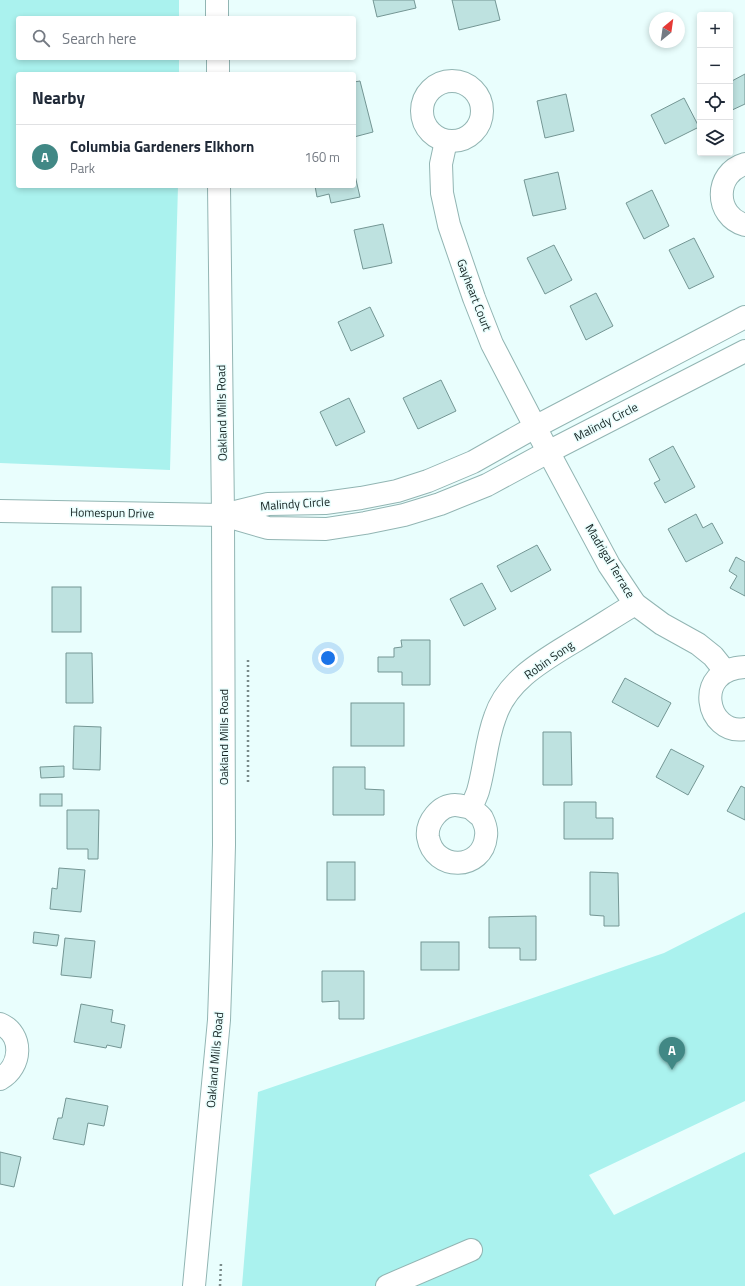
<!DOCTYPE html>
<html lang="en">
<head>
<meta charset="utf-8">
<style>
  :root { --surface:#fff; --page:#f2f2f3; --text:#1f2937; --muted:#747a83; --line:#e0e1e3; --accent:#418885 }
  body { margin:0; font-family:"Titillium Web",sans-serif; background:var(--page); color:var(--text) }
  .controls { position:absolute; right:12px; top:12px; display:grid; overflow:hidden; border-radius:4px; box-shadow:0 2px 6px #0003 }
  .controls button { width:36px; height:36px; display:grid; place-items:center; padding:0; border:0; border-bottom:1px solid var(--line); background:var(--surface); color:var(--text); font:20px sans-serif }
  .compass { position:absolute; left:649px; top:12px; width:36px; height:36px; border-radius:50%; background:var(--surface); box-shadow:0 2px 6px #0003; rotate:29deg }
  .you { position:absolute; left:328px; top:658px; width:14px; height:14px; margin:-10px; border:3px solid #fff; border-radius:50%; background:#1a73e8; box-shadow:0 0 0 6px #1a73e833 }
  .badge { display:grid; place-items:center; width:26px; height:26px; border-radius:50%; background:var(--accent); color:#fff; font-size:13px; font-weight:700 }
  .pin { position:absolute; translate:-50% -33px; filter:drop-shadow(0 1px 2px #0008) }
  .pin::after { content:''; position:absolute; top:21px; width:14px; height:12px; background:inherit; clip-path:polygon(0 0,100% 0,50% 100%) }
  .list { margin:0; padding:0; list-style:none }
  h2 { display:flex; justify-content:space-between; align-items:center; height:52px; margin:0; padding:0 16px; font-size:17px }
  h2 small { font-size:13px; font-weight:400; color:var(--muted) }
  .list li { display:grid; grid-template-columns:26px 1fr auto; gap:12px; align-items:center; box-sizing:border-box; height:64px; padding:0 16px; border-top:1px solid var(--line) }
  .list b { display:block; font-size:15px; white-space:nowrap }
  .list p { margin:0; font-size:13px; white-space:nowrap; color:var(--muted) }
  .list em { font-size:13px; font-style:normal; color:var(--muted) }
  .icon { flex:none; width:22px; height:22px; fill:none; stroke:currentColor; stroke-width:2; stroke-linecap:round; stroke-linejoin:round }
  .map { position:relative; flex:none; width:745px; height:1286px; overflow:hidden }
  .search { position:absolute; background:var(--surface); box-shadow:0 2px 6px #0003; left:16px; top:16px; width:340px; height:44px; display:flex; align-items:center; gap:10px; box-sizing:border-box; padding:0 14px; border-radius:4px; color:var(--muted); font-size:15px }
  .panel { position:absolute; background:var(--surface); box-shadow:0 2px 6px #0003; left:16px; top:72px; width:340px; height:116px; border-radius:4px }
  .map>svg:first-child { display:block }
  .green { fill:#aaf2ee }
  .building { fill:#bee2e0; stroke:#749694 }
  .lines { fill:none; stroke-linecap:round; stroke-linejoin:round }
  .minor-casing { stroke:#92b5b3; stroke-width:24 }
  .path { stroke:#7a8b8a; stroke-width:2.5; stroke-dasharray:2 3; stroke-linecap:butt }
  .minor { stroke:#fff; stroke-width:22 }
  .labels { text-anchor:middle; stroke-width:3; stroke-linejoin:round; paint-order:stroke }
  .street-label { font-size:12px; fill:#152322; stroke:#e9fefd }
</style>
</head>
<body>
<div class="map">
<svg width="745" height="1286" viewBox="0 0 745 1286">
  <rect width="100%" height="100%" fill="#e9fefd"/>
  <g class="green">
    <polygon points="0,0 179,0 179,18 18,18 18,58 179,58 179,74 18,74 18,186 178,186 170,470 0,463"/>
    <polygon points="745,912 745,1101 589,1175 614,1215 745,1152 745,1286 242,1286 258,1092 664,953"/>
  </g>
  <g class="building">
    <polygon points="373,0 414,0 416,8 377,17"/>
    <polygon points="452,0 495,0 500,20 459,30"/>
    <polygon points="745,74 745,104 730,111 730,82"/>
    <polygon points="360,81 373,132 354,137 354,82"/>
    <polygon points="566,94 574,131 545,138 537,101"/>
    <polygon points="684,98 699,127 665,144 651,115"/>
    <polygon points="354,171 360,197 331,203 329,194 317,197 315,186 354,186"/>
    <polygon points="558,172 566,209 533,216 524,180"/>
    <polygon points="652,190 669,226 644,239 626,203"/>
    <polygon points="383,224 392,263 363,269 354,230"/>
    <polygon points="694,238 714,277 689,289 669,250"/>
    <polygon points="554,245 572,280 545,294 527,258"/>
    <polygon points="596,293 613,326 586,340 570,306"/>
    <polygon points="370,307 384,336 351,351 338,322"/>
    <polygon points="441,380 456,411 418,429 403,398"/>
    <polygon points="349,398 365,432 336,446 320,412"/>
    <polygon points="673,446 695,487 665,503 654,483 660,480 649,459"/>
    <polygon points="696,514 703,528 712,523 723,543 686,562 668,529"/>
    <polygon points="537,545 551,570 511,592 497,566"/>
    <polygon points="736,557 745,562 745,596 730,588 737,576 729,571"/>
    <polygon points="482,583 496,609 464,626 450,599"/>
    <rect x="52" y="587" width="29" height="45"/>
    <polygon points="401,640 430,640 430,685 402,685 402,672 378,672 378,657 394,657 394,648 402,647"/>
    <polygon points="66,653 92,653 93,703 66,703"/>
    <polygon points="625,678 671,703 658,727 612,702"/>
    <rect x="351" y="703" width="53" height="43"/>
    <polygon points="74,726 101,727 100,770 73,769"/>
    <polygon points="543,732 571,732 572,785 543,785"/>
    <polygon points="671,749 704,766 688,795 656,777"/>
    <polygon points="64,766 64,777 41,778 40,767"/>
    <polygon points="333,767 365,767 365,789 384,790 384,815 333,815"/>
    <polygon points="741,786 745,788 745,820 727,811"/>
    <rect x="40" y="794" width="22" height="12"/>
    <polygon points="564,802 596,802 596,818 613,818 613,839 564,839"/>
    <polygon points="67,810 99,810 98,859 88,859 88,849 67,849"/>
    <rect x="327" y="862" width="28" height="38"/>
    <polygon points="59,868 85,870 81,912 50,909 52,888 57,889"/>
    <polygon points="590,872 618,873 619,926 604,926 604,916 590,915"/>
    <polygon points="536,916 536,960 520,960 520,948 489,948 489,917"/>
    <polygon points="34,932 59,935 57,946 33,943"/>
    <polygon points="65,938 95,941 91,978 61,975"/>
    <rect x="421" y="942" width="38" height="28"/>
    <polygon points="322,971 364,971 364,1019 339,1019 339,1001 322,1002"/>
    <polygon points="81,1004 113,1010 111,1022 125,1025 121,1048 107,1045 106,1048 74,1042"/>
    <polygon points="66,1098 108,1106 104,1126 88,1123 84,1145 53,1139 58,1118 62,1118"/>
    <polygon points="0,1152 21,1157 14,1187 0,1184"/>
  </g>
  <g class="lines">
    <defs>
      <g id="minor">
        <polyline points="217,0 217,18"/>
        <polyline points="218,58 218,74"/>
        <circle cx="452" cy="111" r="30"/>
        <polyline points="446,141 441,164 442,193 449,225 474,298 492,344 542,440 609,565 635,604 662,624 698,644 713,656 725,671"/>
        <path d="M745 164C714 173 714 216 745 225"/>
        <polyline points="0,511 223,515 268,528 326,529 365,523 404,515 440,504 487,485 548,452 745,351"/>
        <polyline points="223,515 268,504 325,503 361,498 397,491 428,481 473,462 535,427 745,317"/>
        <path d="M745 667C692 669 706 736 745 729"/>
        <path d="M471 808C466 807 460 805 455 805 440 805 426 822 428 837 434 872 483 871 486 836 487 830 485 824 482 818 480 815 474 811 471 808 473 803 476 797 478 791 485 767 486 741 495 717 507 680 544 660 575 641 595 629 615 616 635 604"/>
        <path d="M0 1024C24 1034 22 1067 0 1079"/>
        <polyline points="194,1286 219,1020 221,961 224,845 223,515 219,186"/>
        <polyline points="387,1286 471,1250"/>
      </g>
    </defs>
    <use href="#minor" class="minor-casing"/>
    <g class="path">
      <polyline points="248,660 248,785"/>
      <polyline points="220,1286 221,1263"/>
    </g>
    <use href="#minor" class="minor"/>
  </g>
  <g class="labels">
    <g class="street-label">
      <text transform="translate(474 295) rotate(69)" y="4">Gayheart Court</text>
      <text transform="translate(222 413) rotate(-91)" y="4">Oakland Mills Road</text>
      <text transform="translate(606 422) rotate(-27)" y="4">Malindy Circle</text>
      <text transform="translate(295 504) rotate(-4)" y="4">Malindy Circle</text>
      <text transform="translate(112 513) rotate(1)" y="4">Homespun Drive</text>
      <text transform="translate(610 561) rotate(59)" y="4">Madrigal Terrace</text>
      <text transform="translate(549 660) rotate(-35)" y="4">Robin Song</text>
      <text transform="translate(224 737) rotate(-90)" y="4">Oakland Mills Road</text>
      <text transform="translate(215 1060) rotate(-85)" y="4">Oakland Mills Road</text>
    </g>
  </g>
</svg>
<div class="controls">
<button>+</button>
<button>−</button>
<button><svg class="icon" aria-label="locate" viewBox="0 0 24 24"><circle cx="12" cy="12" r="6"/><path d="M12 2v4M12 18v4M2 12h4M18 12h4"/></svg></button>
<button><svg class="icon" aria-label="layers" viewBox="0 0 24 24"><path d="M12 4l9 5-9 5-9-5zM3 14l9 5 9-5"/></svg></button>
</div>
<svg class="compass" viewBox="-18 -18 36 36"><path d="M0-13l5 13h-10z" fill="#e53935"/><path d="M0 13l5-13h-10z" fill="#747a83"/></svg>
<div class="you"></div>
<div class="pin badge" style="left:672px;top:1070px">A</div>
<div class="search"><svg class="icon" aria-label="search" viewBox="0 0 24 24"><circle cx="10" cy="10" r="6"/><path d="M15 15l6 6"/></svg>Search here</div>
<section class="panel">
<h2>Nearby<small></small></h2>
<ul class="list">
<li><span class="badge">A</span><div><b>Columbia Gardeners Elkhorn</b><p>Park</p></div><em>160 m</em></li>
</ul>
</section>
</div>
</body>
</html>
